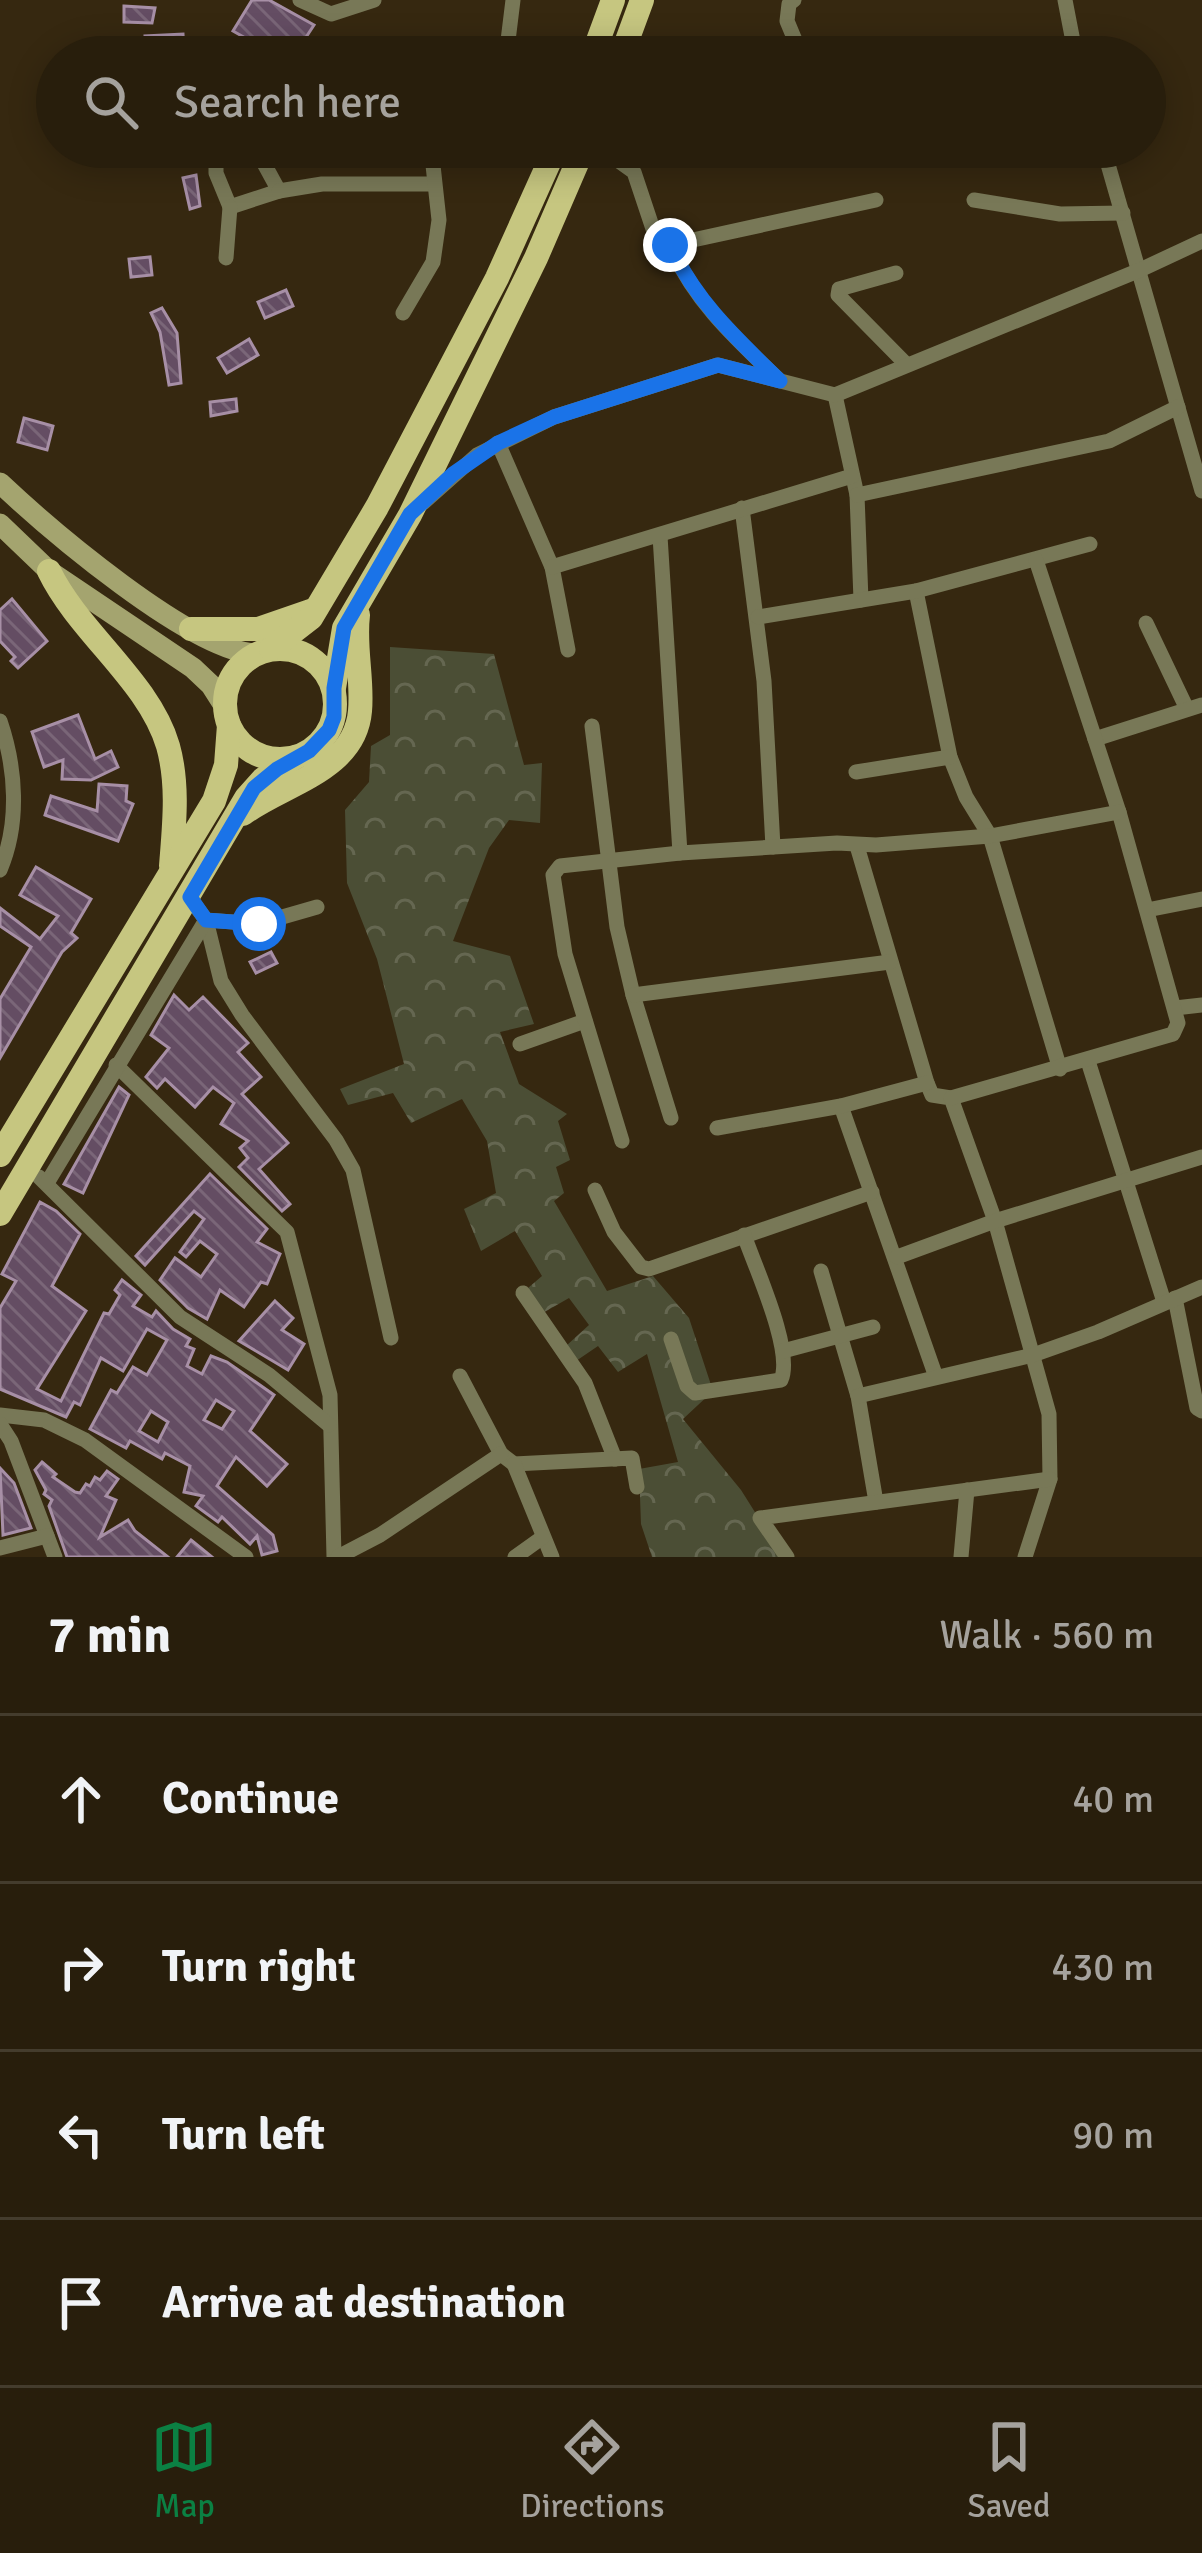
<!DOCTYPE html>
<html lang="en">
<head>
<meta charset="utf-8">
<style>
  :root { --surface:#281e0c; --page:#342b1a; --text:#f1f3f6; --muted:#a5a29d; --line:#443c2d; --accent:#0b8043 }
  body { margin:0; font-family:Signika,sans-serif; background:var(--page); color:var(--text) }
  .stop { position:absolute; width:36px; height:36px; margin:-27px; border:9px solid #1a73e8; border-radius:50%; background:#fff }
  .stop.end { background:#1a73e8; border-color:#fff; box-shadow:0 3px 12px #0008 }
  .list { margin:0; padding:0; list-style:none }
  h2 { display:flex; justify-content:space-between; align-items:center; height:156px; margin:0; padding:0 48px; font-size:51px }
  h2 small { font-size:39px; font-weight:400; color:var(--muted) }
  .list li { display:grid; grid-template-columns:78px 1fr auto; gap:36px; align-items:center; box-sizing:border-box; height:168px; padding:0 48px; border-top:3px solid var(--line) }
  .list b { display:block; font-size:45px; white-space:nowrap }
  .list em { font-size:39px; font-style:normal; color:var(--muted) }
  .icon { flex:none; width:66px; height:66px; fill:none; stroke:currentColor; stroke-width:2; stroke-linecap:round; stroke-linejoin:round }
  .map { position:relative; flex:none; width:1202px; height:1557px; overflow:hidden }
  .search { position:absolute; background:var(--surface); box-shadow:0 6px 30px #0003; left:36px; right:36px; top:36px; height:132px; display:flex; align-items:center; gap:30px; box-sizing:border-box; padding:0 42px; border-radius:66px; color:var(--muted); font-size:45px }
  .sheet { height:828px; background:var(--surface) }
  nav { display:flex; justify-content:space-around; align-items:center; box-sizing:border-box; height:168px; border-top:3px solid var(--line); background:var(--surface); font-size:33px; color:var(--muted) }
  nav a { display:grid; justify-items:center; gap:6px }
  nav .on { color:var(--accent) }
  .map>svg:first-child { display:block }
  .forest { fill:url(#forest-crowns) }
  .building { fill:url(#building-back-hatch); stroke:#a78fa6; stroke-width:3; fill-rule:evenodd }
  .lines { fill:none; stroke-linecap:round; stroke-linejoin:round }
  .street { stroke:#787857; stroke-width:15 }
  .secondary { stroke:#a4a46f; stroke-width:21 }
  .primary { stroke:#c6c680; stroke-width:24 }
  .route { stroke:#1a73e8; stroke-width:15 }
</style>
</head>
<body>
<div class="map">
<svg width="1202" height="1557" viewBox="0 0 1202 1557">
  <defs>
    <pattern id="forest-crowns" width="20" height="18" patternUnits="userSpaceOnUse" patternTransform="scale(3)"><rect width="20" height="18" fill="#4b4e35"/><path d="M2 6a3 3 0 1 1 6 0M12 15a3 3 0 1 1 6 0" fill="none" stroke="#656751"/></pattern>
    <pattern id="building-back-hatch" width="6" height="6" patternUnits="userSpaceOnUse" patternTransform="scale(3)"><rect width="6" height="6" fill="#644d63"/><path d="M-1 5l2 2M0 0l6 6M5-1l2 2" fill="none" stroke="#7a6678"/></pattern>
  </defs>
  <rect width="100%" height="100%" fill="#362810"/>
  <polygon class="forest" points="390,647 494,654 524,765 542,763 540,823 509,820 489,848 453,941 510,956 534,1024 500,1032 519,1084 567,1114 558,1121 570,1160 556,1167 564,1193 554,1201 607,1291 653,1276 689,1318 713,1391 683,1419 741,1490 782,1555 779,1557 652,1557 641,1524 639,1469 678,1462 647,1354 618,1372 598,1346 576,1361 566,1346 589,1325 569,1298 541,1314 528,1288 542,1276 515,1231 481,1251 464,1209 496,1193 487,1141 462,1099 411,1123 393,1093 348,1105 340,1089 404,1064 377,959 347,883 345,810 369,782 371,746 390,735"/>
  <g class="building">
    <polygon points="252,0 269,0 314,25 293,57 279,57 233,31"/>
    <polygon points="124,6 155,8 152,23 124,22"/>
    <polygon points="183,34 184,53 146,55 145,36"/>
    <polygon points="196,175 200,206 190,209 183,178"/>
    <polygon points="150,257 152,275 131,277 129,259"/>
    <polygon points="286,290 293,306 265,318 258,302"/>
    <polygon points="162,308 177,333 181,383 169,385 160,332 151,313"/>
    <polygon points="249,339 258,355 227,373 218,358"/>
    <polygon points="236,399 237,411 211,416 210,402"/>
    <polygon points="24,418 53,426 47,450 18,442"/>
    <polygon points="12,599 47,641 18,668 11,661 15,657 0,641 0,610"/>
    <polygon points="78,715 95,759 111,751 118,767 91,780 62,779 63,760 44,767 32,732"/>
    <polygon points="99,784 127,786 126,801 133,804 118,841 45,815 51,796 97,811"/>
    <polygon points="36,867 91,899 71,933 77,938 62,952 0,1058 0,999 31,947 0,926 0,908 40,939 58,916 20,895"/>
    <polygon points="271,952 277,963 256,973 250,962"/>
    <polygon points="174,995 189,1010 203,997 248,1043 238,1052 261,1077 242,1094 288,1143 259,1169 290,1204 282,1211 239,1167 248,1158 240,1148 248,1141 221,1124 234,1103 213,1087 195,1107 165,1079 157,1088 146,1077 169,1048 151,1035"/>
    <polygon points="119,1087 129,1095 83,1193 64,1184"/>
    <polygon points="210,1174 267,1229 257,1242 280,1254 267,1284 261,1282 244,1307 220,1290 207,1319 188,1308 160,1280 175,1258 201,1277 217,1254 200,1241 186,1257 180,1252 204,1219 194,1211 145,1265 136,1256"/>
    <path d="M40 1202 56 1211 80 1234 52 1286 86 1311 37 1389 61 1401 104 1313 109 1314 120 1295 115 1290 122 1280 141 1295 133 1306 152 1317 156 1311 173 1329 190 1339 186 1346 194 1349 187 1366 202 1374 211 1356 227 1362 274 1395 250 1431 287 1464 267 1486 236 1457 217 1486 273 1535 277 1551 262 1555 257 1536 250 1544 222 1517 218 1522 196 1506 203 1496 184 1492 190 1466 165 1453 162 1459 130 1441 126 1448 90 1429 111 1390 117 1393 133 1367 147 1375 167 1340 147 1329 123 1371 101 1358 80 1405 74 1402 66 1417 0 1389V1308L16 1281 2 1274ZM216 1400 234 1411 222 1429 204 1420ZM151 1411 168 1422 158 1442 139 1431Z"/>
    <polygon points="275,1301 293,1318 282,1330 304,1344 288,1370 239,1341"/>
    <polygon points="42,1462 56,1474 53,1477 75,1492 80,1493 86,1484 90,1486 95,1477 100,1480 107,1471 118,1479 106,1496 116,1500 100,1537 128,1520 135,1531 168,1557 67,1557 49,1506 52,1500 44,1494 46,1490 35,1470"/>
    <polygon points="0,1468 14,1483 31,1528 3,1535"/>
    <polygon points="191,1540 212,1557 177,1557"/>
  </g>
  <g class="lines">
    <g class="street">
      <polyline points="300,0 331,14 374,0"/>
      <polyline points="794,0 789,4 787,21 802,57"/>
      <polyline points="1065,0 1076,57"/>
      <polyline points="506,57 513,0"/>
      <polyline points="216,147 216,173 230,207 279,191 255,147"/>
      <path d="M599 147 634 172 656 238 670 245C694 301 735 338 778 379"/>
      <polyline points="1103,147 1202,491"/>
      <polyline points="279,191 322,184 434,184"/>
      <polyline points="974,200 1060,214 1123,213"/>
      <polyline points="670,245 876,200"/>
      <polyline points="226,258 230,207"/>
      <polyline points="896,273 839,289 838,295 906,364"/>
      <polyline points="403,313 433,262 439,220 431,147"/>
      <polyline points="835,395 857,495 861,600"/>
      <polyline points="498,443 552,567 568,650"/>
      <polyline points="857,495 1109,441 1178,407"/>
      <polyline points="423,503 477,455 554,417 718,365 835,395 1140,270 1202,241"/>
      <polyline points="742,508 764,681 773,847"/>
      <polyline points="660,536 680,853"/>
      <polyline points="552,567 852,476"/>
      <polyline points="916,591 950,757 966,797 990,836 1060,1069"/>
      <polyline points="758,617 916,591 1090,544"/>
      <polyline points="1146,623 1187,709"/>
      <path d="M0 721C16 768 20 823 0 870"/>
      <polyline points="592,726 617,927 633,995 671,1118"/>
      <polyline points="1095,739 1202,705"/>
      <polyline points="856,772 950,757"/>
      <polyline points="857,846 927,1083 932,1095 951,1098 955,1109 995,1221 1049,1414 1050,1479 1025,1557"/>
      <polyline points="189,897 206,920 221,981 242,1015 336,1140 353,1170 391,1338"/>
      <polyline points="1147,910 1202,899"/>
      <polyline points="633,995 890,962"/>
      <polyline points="1175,1008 1202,1005"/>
      <polyline points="520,1044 585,1021"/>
      <polyline points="1088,1061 1164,1302"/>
      <polyline points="116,1065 287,1232 330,1395 334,1557"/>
      <polyline points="951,1098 1173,1034 1178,1023 1119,812 1036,560"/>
      <polyline points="841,1106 936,1377"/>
      <polyline points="717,1128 841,1106 927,1083"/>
      <polyline points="622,1141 565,954 553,875 560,866 680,853 837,843 876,845 990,836 1119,812"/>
      <polyline points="39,1177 180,1317 269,1375 329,1425"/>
      <polyline points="47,1183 206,920 258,924 317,907"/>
      <polyline points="595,1190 614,1232 641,1267 649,1269 872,1192"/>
      <polyline points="897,1257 995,1221 1202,1157"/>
      <polyline points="821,1271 858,1396 876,1502"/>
      <polyline points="523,1293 585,1383 615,1459"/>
      <polyline points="1175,1298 1197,1408 1202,1411"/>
      <path d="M671 1339 687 1386 695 1393 781 1380C794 1351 755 1267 744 1235"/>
      <polyline points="783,1351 873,1327"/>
      <polyline points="460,1376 501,1454 514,1464 632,1458 637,1487"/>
      <polyline points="858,1396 1033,1355 1098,1332 1202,1287"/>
      <polyline points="0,1415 44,1420 85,1440 246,1557"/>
      <polyline points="0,1424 11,1441 55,1557"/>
      <polyline points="514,1464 552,1557"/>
      <polyline points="0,1548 47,1536"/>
      <polyline points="338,1557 380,1535 501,1454"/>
      <polyline points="515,1557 543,1537"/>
      <polyline points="787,1557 760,1518 1050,1479"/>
      <polyline points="961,1557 967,1490"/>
    </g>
    <g class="secondary">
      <path d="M0 483C49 529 191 651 256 654"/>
      <polyline points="0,524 49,571 193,668 211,685 225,707"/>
    </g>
    <g class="primary">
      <polyline points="592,57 613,0"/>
      <polyline points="621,57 642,0"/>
      <path d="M49 571C79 633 149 681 168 746 179 785 174 827 171 866"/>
      <polyline points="191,629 258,629 313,610"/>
      <circle cx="280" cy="704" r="55"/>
      <polyline points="271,649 311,618 377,507 497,278 556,147"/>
      <polyline points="334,688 344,628 410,515 536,258 584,147"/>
      <path d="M243 814C283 784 355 771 360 711 363 679 354 648 358 615"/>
      <polyline points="0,1155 214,801 226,765 229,725"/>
      <polyline points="0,1214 246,798 263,779 296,757"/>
    </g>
  </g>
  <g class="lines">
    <path class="route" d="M259 924 206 920 190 897 254 788 277 769 309 751 329 730 334 717V688L344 628 410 514 453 474 498 443 554 417 718 365 780 381C737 339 695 301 670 245"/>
  </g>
</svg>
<div class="stop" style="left:259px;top:924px"></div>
<div class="stop end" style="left:670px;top:245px"></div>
<div class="search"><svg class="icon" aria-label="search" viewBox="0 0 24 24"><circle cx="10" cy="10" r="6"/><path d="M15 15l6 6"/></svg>Search here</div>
</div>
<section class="sheet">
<h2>7 min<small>Walk · 560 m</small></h2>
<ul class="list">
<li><svg class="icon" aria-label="ahead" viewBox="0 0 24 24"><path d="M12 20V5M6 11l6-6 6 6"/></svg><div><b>Continue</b></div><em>40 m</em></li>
<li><svg class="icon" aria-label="right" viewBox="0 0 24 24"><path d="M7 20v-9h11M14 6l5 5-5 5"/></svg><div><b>Turn right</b></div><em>430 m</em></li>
<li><svg class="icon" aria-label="left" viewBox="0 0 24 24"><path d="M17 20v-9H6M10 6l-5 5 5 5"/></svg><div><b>Turn left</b></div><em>90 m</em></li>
<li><svg class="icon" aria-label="arrive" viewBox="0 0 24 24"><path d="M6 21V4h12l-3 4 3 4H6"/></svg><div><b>Arrive at destination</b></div></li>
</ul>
</section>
<nav>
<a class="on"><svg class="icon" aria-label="map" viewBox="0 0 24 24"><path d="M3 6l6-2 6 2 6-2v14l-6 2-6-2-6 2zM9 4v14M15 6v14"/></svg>Map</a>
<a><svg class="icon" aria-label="directions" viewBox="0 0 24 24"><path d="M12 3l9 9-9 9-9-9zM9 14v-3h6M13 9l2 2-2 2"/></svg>Directions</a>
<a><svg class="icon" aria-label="saved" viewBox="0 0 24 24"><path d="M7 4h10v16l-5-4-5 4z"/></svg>Saved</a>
</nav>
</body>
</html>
